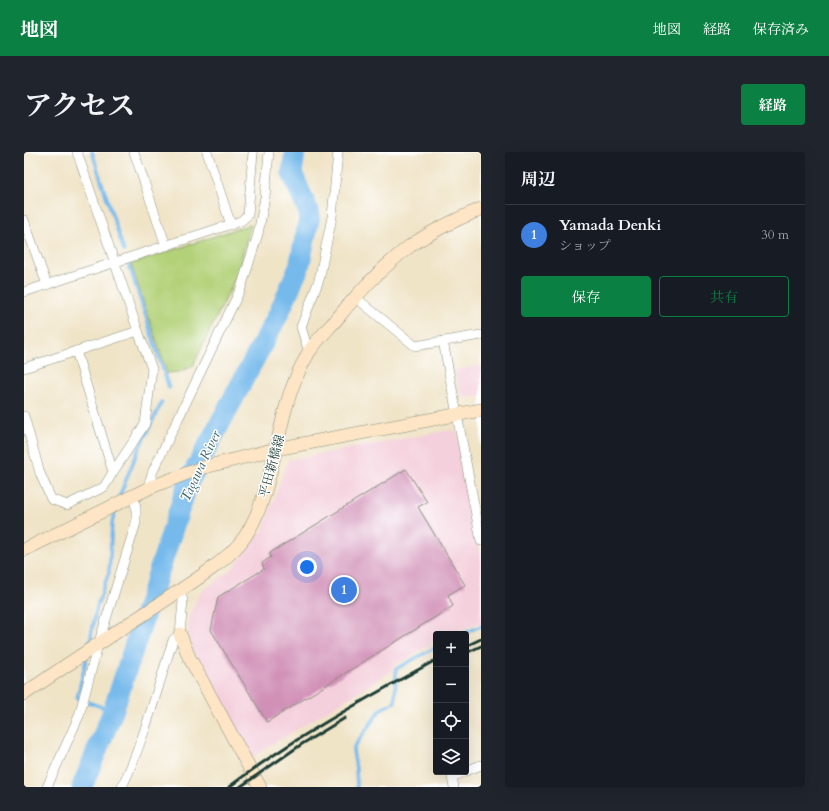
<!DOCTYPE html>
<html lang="ja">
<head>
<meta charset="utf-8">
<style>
  :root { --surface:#171b24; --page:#20242c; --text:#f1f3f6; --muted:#9ea1a6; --line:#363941; --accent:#0b8043 }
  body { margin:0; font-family:Cardo,"Noto Serif JP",serif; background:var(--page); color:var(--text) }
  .controls { position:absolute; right:12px; bottom:12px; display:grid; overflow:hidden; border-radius:4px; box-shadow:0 4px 16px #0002 }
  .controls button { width:36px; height:36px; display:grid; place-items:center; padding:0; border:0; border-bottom:1px solid var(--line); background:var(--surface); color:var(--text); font:20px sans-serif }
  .you { position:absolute; left:283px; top:415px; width:14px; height:14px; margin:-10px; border:3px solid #fff; border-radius:50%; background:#1a73e8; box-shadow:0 0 0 6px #1a73e833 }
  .badge { display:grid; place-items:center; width:26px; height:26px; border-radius:50%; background:var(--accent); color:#fff; font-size:13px; font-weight:700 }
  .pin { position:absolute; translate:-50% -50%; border:2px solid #fff; box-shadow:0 1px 4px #0006 }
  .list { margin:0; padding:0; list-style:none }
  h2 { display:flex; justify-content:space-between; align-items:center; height:52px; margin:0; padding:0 16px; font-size:17px }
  h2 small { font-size:13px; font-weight:400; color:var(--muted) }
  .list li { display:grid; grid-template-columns:26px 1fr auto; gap:12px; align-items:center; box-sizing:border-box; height:60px; padding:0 16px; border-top:1px solid var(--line) }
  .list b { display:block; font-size:15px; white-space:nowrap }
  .list p { margin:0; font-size:13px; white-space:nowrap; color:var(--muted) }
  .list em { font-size:13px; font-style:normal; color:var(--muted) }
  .actions { display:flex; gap:8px; padding:12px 16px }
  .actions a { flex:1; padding:9px 0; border:1px solid var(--accent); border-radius:4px; text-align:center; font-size:14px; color:var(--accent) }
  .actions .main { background:var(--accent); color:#fff }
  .icon { flex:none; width:22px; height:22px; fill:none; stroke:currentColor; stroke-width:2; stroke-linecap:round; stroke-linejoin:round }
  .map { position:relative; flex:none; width:457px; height:635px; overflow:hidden; border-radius:4px }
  header { display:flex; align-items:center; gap:24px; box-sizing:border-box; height:56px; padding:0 20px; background:var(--accent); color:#fff }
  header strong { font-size:19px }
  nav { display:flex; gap:22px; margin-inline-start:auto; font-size:14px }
  .intro { display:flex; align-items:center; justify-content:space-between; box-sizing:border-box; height:96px; padding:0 24px }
  h1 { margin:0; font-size:28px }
  .button { padding:10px 18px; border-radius:4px; background:var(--accent); color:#fff; font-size:14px; font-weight:700 }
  main { display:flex; gap:24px; padding:0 24px }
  aside { flex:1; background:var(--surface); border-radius:4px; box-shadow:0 4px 16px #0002 }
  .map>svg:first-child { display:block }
  .built { fill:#f4cfdc }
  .green { fill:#b3d178; stroke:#698756 }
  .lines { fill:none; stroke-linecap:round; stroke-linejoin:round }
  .stream { stroke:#76baec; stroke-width:3.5 }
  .river { stroke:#76baec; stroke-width:21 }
  .building { fill:#d191b7 }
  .street-casing { stroke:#88907e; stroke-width:10 }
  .secondary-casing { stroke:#88907e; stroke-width:14 }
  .street { stroke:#fff; stroke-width:9 }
  .secondary { stroke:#fde5c5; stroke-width:13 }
  .rail { stroke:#1f3d34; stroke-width:3 }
  .labels { text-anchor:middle; stroke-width:3; stroke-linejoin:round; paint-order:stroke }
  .street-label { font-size:13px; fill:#1f3d34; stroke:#fff }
  .water-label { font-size:14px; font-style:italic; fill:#39626b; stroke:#fff }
</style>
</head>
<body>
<header>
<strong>地図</strong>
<nav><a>地図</a><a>経路</a><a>保存済み</a></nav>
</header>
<div class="intro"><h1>アクセス</h1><a class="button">経路</a></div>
<main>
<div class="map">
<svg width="457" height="635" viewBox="0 0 457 635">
  <rect width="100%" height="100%" fill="#fff"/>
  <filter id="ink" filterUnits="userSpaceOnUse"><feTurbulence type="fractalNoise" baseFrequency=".025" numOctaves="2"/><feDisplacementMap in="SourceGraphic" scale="8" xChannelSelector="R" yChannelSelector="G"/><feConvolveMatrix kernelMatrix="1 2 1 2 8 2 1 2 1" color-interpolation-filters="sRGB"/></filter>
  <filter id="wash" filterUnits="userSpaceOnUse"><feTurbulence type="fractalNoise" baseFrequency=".012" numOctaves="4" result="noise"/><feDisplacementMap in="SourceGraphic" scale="16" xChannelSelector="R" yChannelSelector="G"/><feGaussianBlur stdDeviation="0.9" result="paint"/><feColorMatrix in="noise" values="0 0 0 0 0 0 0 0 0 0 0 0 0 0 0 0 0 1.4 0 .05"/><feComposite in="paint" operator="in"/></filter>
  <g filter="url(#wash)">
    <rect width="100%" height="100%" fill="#f0e4c7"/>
    <g class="built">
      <polygon points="457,213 457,244 442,246 436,243 431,218"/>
      <polygon points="427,278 433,280 457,407 457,470 426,482 412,482 412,489 368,515 367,520 226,606 168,498 164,486 165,463 177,440 208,417 235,382 238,380 264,308"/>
    </g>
    <polygon class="green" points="227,72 213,123 169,214 155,220 143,221 107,112"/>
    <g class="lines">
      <g class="stream">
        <polyline points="68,0 100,99"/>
        <polyline points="105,113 145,236"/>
        <polyline points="94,348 112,303 138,250"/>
        <polyline points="438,482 457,474"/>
        <polyline points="65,494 73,454 85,420 88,371 92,356"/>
        <polyline points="63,504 53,546 89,559"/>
        <polyline points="333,635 332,617 329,599 330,595 357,557 371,550 372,517 412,495"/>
      </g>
      <polyline class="river" points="58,635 89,559 164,331 254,163 275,115 286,63 268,21 271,0"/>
    </g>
    <g id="blocks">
      <polygon class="building" points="382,317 403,350 394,355 441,433 424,443 429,454 243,570 187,478 194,445 240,417 238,411 247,405 246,401"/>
    </g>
  </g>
  <g filter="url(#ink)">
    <use href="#blocks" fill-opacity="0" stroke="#88907e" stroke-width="1"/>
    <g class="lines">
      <defs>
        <g id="street">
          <polyline points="110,0 142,94"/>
          <polyline points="183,0 207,73"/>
          <polyline points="0,68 23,133"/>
          <polyline points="0,140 217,69 224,63 229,0"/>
          <polyline points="331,145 391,194 457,183"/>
          <polyline points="419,189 457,389"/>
          <polyline points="285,200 277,175 295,128 301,99 308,65 314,0"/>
          <polyline points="0,216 114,179 53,0"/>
          <polyline points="0,264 16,321 27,347 43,353 80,335 89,320 52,199"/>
          <polyline points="89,320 121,272 128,217 114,179"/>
          <polyline points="123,337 129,319 217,136 234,82 241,45 245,0"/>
          <polyline points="442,619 457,613"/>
          <polyline points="23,635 55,564 74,493 112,371 112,355 109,343"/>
          <path d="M98 635C120 588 133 538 149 488L156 482 159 449 156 438"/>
          <polyline points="430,635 428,625 440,620"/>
        </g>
        <g id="secondary">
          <polyline points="0,398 127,335 177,316 252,297 457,258"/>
          <polyline points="156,482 165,505 236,635"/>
          <path d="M0 542C44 512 89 482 134 453 160 435 197 414 217 390 244 355 250 297 262 255 267 236 275 217 285 200 292 189 303 178 312 168 334 141 358 115 386 94 408 79 433 67 457 57"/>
        </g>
      </defs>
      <use href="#street" class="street-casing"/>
      <use href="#secondary" class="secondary-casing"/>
      <use href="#street" class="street"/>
      <use href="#secondary" class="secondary"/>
      <g class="rail">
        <polyline points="442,494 457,487"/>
        <polyline points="442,501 457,494"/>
        <path d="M205 635C269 586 341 547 412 508"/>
        <polyline points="216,635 278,592 321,566"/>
      </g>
    </g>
  </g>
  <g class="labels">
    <g class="street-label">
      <text transform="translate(247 314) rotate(-75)" y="5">平田新橋線</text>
    </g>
    <g class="water-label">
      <text transform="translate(176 314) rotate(-65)" y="5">Tagawa River</text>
    </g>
  </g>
</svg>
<div class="controls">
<button>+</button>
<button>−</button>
<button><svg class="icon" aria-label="locate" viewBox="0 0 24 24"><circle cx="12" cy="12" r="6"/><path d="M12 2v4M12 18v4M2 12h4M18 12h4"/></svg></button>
<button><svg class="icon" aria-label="layers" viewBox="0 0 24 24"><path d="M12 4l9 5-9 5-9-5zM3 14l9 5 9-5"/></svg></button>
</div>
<div class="you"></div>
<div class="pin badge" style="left:320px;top:438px;background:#3f7fe0">1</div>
</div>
<aside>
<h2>周辺<small></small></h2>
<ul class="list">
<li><span class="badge" style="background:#3f7fe0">1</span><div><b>Yamada Denki</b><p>ショップ</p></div><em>30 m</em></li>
</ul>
<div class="actions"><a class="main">保存</a><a>共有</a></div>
</aside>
</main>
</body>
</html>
